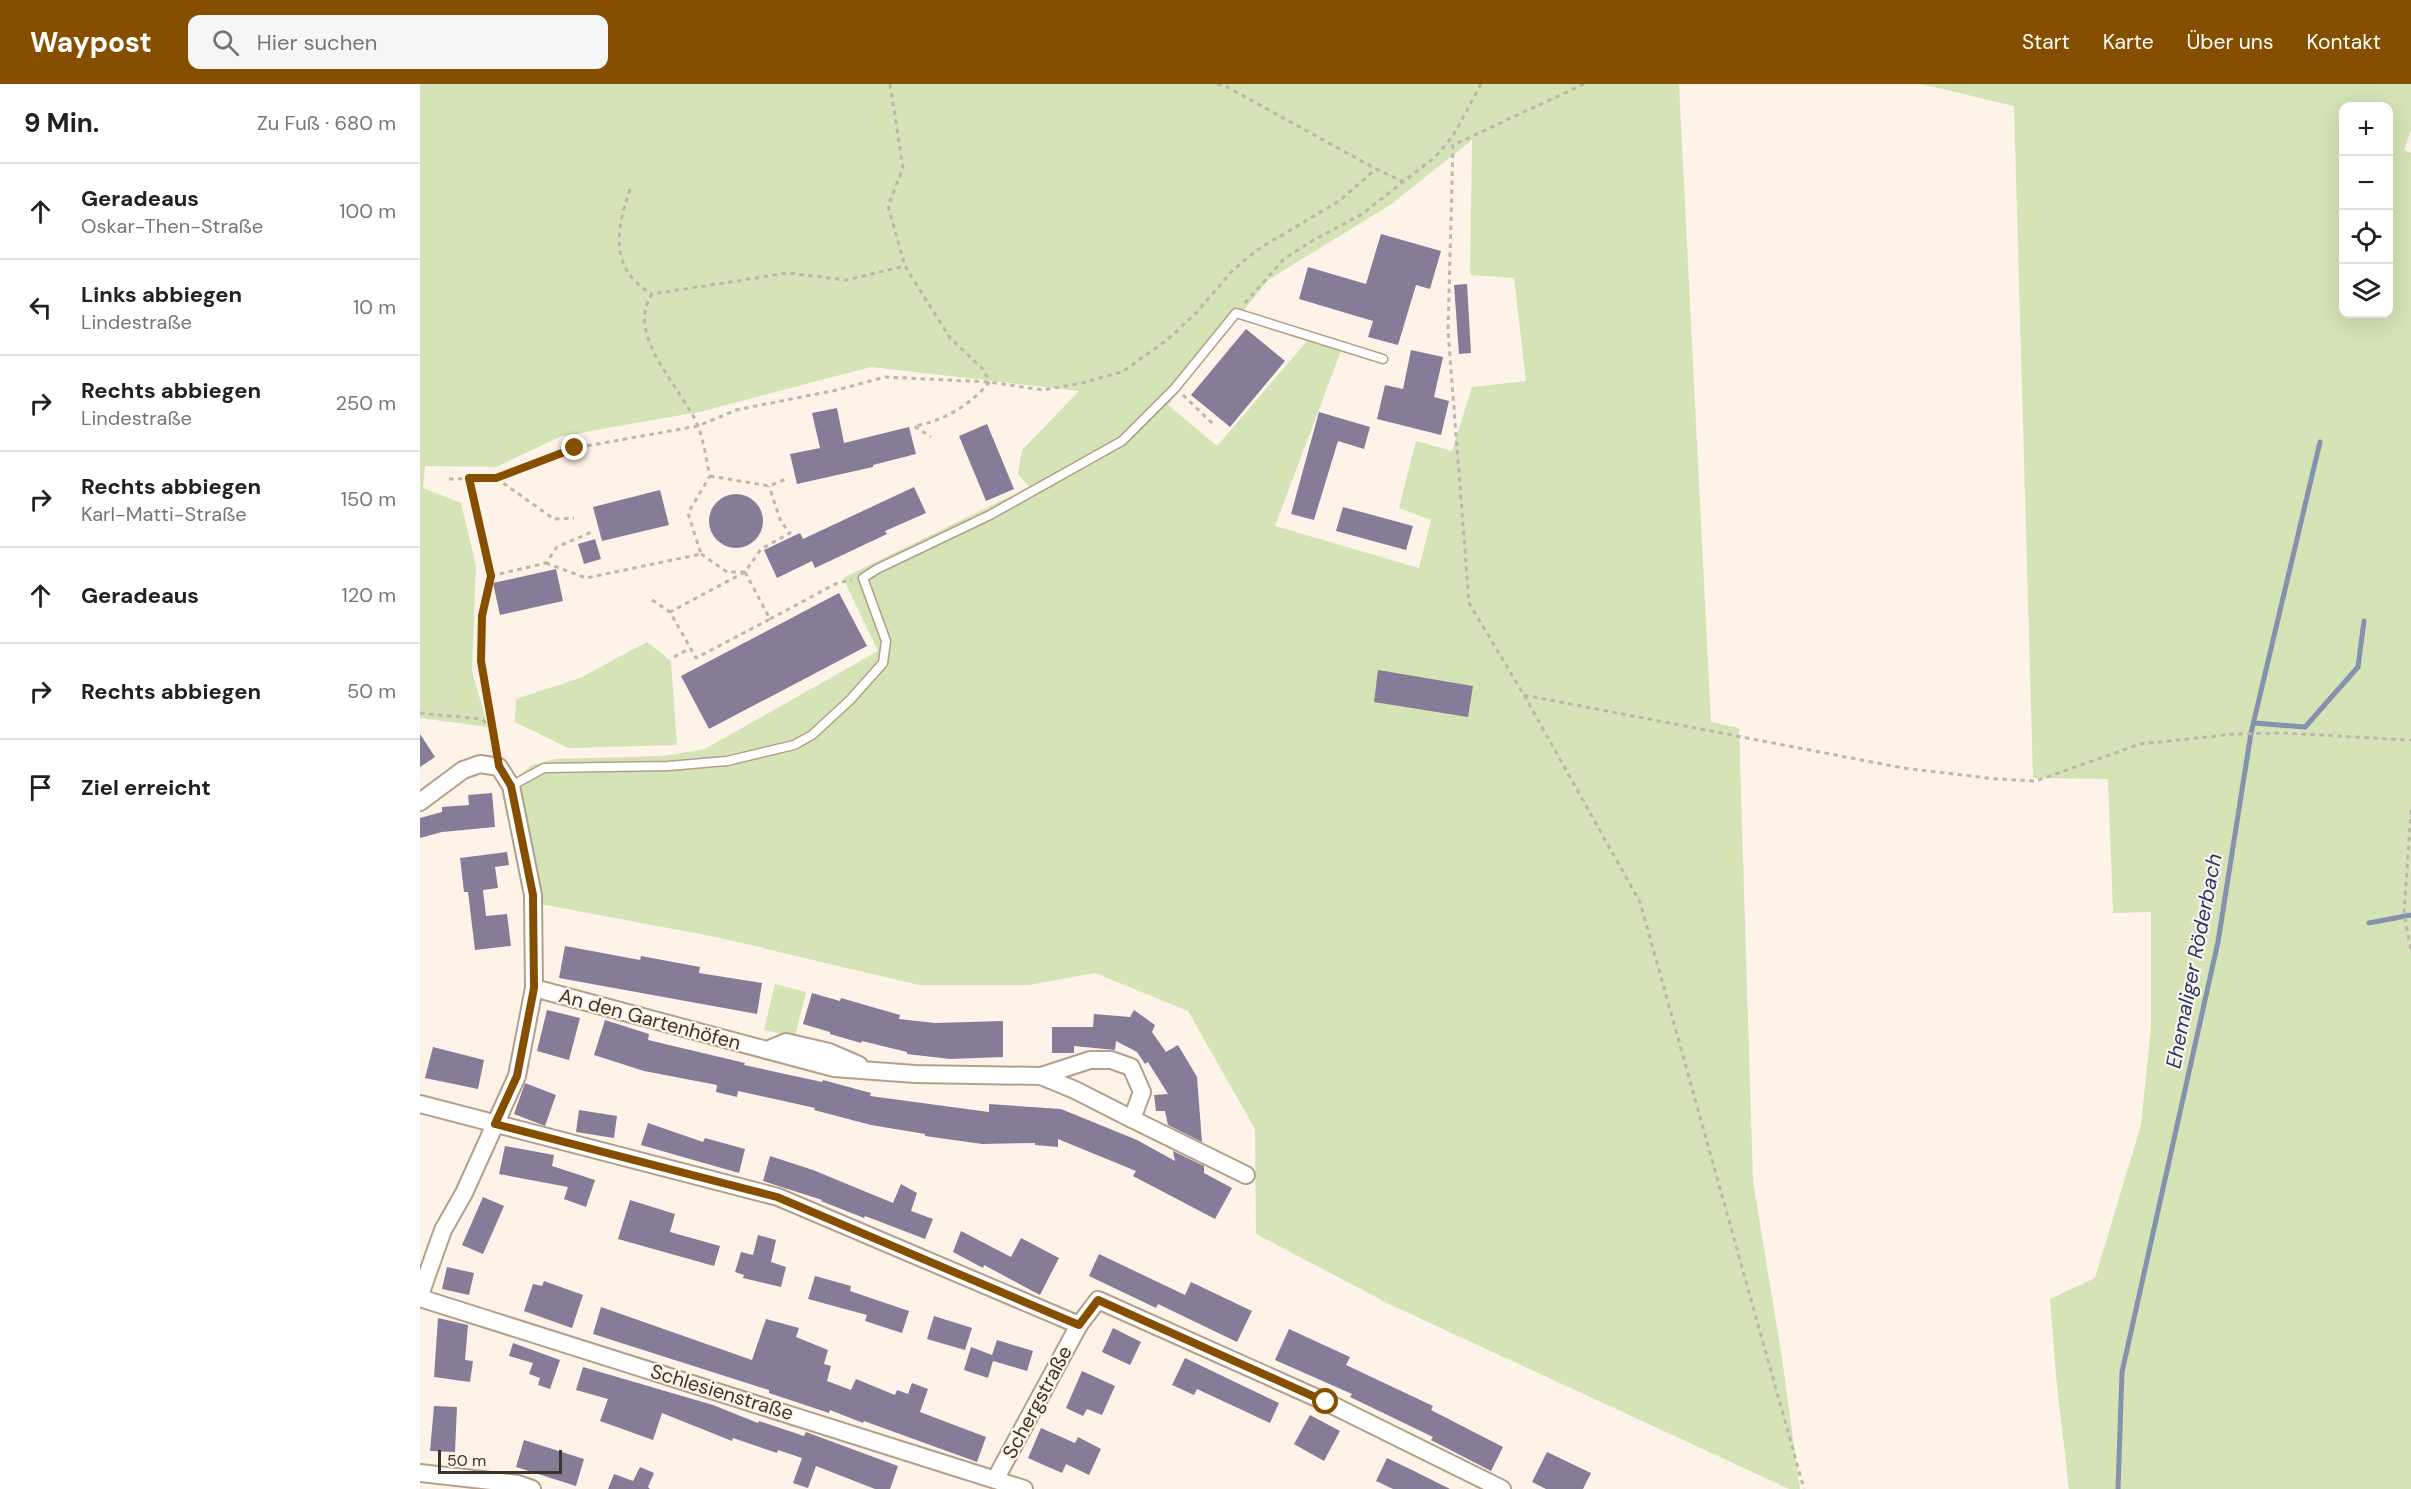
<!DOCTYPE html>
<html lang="de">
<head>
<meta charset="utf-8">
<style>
  :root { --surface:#fff; --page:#f6f6f6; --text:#202124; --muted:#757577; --line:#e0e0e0; --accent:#864f00 }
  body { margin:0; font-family:"DM Sans",sans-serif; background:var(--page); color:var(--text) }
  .controls { position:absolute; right:18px; top:18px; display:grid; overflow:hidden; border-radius:12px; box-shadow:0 6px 24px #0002 }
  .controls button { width:54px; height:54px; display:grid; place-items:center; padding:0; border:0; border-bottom:2px solid var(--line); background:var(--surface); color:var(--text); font:30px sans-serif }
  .scale { position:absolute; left:18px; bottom:15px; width:124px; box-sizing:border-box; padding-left:6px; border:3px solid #3b3228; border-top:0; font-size:16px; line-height:21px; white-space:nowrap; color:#3b3228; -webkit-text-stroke:4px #fdf3e9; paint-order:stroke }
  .stop { position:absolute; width:18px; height:18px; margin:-14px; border:4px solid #864f00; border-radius:50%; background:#fff }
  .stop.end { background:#864f00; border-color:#fff; box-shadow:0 2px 6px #0008 }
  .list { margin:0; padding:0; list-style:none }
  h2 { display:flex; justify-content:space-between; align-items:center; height:78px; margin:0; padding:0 24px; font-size:26px }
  h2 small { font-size:20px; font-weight:400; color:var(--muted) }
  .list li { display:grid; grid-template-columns:39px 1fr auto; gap:18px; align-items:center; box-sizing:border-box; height:96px; padding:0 24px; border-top:2px solid var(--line) }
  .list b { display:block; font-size:22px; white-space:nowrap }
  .list p { margin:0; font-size:20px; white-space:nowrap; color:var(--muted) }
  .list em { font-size:20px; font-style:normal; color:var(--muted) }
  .icon { flex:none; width:33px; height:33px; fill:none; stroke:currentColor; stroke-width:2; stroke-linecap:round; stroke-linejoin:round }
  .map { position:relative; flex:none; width:1991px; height:1405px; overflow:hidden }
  header { display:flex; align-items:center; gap:36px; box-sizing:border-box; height:84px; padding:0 30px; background:var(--accent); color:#fff }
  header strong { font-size:28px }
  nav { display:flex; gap:33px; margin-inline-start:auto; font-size:21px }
  .search { width:420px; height:54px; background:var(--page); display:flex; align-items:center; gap:15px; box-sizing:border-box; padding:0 21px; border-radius:12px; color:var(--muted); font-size:22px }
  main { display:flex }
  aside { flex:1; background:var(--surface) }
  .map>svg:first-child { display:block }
  .green { fill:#d4e4b6; fill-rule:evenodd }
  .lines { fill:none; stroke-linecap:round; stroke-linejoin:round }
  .stream { stroke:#8592ae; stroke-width:5 }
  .building { fill:#877c97 }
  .lane-casing { stroke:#b69f88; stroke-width:11 }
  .street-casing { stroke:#b69f88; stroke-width:20 }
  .path { stroke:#bfb6ac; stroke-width:3; stroke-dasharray:4.5 4.5; stroke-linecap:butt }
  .lane { stroke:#fff; stroke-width:8 }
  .street { stroke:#fff; stroke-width:16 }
  .route { stroke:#864f00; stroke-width:8 }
  .labels { text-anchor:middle; stroke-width:4.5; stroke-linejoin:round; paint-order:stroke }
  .street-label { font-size:20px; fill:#3b3228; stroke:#fdf3e9 }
  .water-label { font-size:21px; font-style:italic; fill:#20396e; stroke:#fdf3e9 }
</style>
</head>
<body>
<header>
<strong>Waypost</strong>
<div class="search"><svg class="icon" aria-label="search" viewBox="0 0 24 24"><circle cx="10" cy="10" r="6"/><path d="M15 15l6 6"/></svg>Hier suchen</div>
<nav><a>Start</a><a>Karte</a><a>Über uns</a><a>Kontakt</a></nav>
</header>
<main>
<aside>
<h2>9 Min.<small>Zu Fuß · 680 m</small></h2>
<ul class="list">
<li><svg class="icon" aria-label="ahead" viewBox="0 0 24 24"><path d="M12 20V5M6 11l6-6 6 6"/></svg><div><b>Geradeaus</b><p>Oskar-Then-Straße</p></div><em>100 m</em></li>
<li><svg class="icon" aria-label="left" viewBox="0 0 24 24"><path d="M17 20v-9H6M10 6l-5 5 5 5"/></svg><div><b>Links abbiegen</b><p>Lindestraße</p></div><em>10 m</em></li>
<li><svg class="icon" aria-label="right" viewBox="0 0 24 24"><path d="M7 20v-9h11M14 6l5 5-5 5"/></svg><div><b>Rechts abbiegen</b><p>Lindestraße</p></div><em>250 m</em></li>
<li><svg class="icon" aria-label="right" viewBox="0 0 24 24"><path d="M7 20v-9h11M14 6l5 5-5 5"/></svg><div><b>Rechts abbiegen</b><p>Karl-Matti-Straße</p></div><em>150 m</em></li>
<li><svg class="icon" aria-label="ahead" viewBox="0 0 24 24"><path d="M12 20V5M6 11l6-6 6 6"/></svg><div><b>Geradeaus</b></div><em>120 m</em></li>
<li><svg class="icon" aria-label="right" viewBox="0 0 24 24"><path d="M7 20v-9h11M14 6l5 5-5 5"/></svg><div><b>Rechts abbiegen</b></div><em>50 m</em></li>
<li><svg class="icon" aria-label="arrive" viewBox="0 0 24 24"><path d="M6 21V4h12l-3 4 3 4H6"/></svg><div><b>Ziel erreicht</b></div></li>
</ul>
</aside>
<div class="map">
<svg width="1991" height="1405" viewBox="0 0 1991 1405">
  <rect width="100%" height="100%" fill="#fdf3e9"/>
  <g class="green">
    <path d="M0 0H1259L1291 638 1319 644 1333 1097 1362 1274 1380 1405H1369L971 1221 836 1150 835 1045 768 927 675 889 609 901H499L296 853 120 820 95 694 112 681 135 675 244 672 285 665 458 567 423 494 609 403 598 390 602 366 659 307 451 283 279 328 142 352 76 383 5 382 3 404 41 419 56 482 52 587 68 643 0 634ZM1052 56 1050 191 1094 194 1106 297 1052 303 1032 367 996 357 979 424 1011 436 999 484 855 442 924 259 894 249 797 362 748 321 848 196 970 121Z"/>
    <path d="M1501 0H1991V46L1984 66 1991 69V1405H1649L1636 1292 1630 1215 1675 1194 1721 1041 1731 943V828L1693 829 1688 695 1613 694 1594 22ZM1924 22H1968V230H1924Z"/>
    <polygon points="227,558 251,577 257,661 148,664 95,638 96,615 160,594"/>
    <polygon points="355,900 386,908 375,953 344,946"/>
  </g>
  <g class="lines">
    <g class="stream">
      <polyline points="1834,639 1885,643 1938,583 1944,537"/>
      <polyline points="1949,839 1991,831"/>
      <polyline points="1698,1405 1702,1288 1798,858 1831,649 1900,358"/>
    </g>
  </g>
  <g class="building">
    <polygon points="961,150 1021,167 1010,205 996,201 978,261 948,253 953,237 879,215 888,183 946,200"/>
    <polygon points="1047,200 1051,269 1039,270 1034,201"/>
    <polygon points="826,245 865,277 810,343 771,311"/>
    <polygon points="991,266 1023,273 1014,313 1029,317 1021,351 957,335 965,301 983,305"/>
    <polygon points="417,324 424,359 489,343 496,370 453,381 453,383 377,400 370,370 400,364 392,329"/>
    <polygon points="899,328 950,343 944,365 918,357 894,436 871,430"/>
    <polygon points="567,340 594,405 566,417 539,352"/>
    <polygon points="494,403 506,429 465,447 467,450 395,484 392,477 357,494 344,466 380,449 383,455"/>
    <polygon points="240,406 249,441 182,457 173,423"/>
    <circle cx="316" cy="437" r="27"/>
    <polygon points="923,423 993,442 986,466 916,447"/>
    <polygon points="175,455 181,475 164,480 158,460"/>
    <polygon points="136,485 143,517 80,531 73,499"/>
    <polygon points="419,509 447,562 289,645 261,592"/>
    <polygon points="958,586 1053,602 1048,633 954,618"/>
    <polygon points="0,650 15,673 0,683"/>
    <polygon points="72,709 75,743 22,748 0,754 0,734 22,728 22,723 49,721 48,711"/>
    <polygon points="87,768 89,781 75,783 78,804 63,806 66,832 87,830 91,862 55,866 48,808 44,808 40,774"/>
    <polygon points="145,862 220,876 221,872 280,883 279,889 342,899 337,930 139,894"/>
    <polygon points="392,909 420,917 421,914 480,931 479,935 515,939 583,937 583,973 530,975 487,970 487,968 442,957 441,959 410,950 410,948 383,940"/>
    <polygon points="127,926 160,934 149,976 117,967"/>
    <polygon points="714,926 735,941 732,948 746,968 758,961 777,993 782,1058 748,1041 745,1027 736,1027 734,1011 748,1010 728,978 725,980 717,968 696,957 695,966 654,962 654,969 632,969 632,943 673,943 674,930 710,933"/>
    <polygon points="185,936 229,950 228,956 325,979 324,981 402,998 403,996 451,1009 450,1012 569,1028 569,1020 641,1025 717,1056 755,1077 753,1067 784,1082 784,1089 812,1104 795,1135 713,1092 716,1087 638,1055 638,1063 615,1061 615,1059 562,1060 505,1052 505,1050 451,1041 394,1026 395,1024 318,1007 317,1013 296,1008 297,1001 224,987 174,971"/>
    <polygon points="13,963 64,976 58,1005 5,994"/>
    <polygon points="105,999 136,1011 125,1042 94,1030"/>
    <polygon points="159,1026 197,1032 194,1054 156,1048"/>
    <polygon points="228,1039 283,1058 285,1054 325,1065 319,1089 221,1061"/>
    <polygon points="85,1062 134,1071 132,1082 175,1096 166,1123 144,1115 148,1103 79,1090"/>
    <polygon points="350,1072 393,1086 473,1119 481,1100 497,1109 491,1127 513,1135 505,1155 445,1132 444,1134 401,1117 402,1116 343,1097"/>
    <polygon points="63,1113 84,1122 63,1170 42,1161"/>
    <polygon points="210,1116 255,1130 250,1148 300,1162 294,1182 198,1155"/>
    <polygon points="541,1147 591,1173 601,1154 639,1174 620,1211 564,1181 563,1184 533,1168"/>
    <polygon points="338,1151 356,1156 351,1178 366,1183 361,1203 323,1194 324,1191 315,1188 321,1168 333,1171"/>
    <polygon points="679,1170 765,1211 771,1198 832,1227 817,1258 738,1220 736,1224 669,1192"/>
    <polygon points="27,1183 54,1189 49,1211 22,1205"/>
    <polygon points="395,1192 431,1202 430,1207 489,1227 482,1249 445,1237 447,1231 388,1215"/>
    <polygon points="124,1197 163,1211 152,1244 104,1227 113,1200 122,1202"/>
    <polygon points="181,1223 332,1276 346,1235 379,1244 376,1253 408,1266 404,1280 411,1282 407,1297 431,1306 436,1295 475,1311 477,1306 488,1310 492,1299 508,1305 500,1328 566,1353 557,1378 444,1337 443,1339 410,1326 409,1329 349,1309 349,1306 173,1250"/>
    <polygon points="514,1232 552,1244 545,1266 507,1255"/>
    <polygon points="18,1234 48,1241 45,1276 53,1277 50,1298 14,1293"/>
    <polygon points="693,1244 721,1258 710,1281 682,1268"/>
    <polygon points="869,1245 930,1273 926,1281 1013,1322 1011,1326 1083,1363 1071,1387 1011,1356 1013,1353 930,1313 932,1310 855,1276"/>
    <polygon points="577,1256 613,1267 607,1287 573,1277 568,1294 544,1286 551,1263 572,1271"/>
    <polygon points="93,1259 140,1276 130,1305 118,1301 120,1294 109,1290 113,1279 89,1272"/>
    <polygon points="765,1274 859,1319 850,1339 777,1305 774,1311 752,1301"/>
    <polygon points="163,1283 293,1321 338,1339 339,1337 384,1352 386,1348 478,1382 470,1405 455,1405 396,1382 388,1404 373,1399 382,1374 358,1366 357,1369 313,1354 312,1357 242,1329 233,1356 180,1337 188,1315 156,1306"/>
    <polygon points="662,1287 695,1302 682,1331 667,1325 663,1332 646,1324"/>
    <polygon points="14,1322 37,1323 35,1368 10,1367"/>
    <polygon points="890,1331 920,1347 904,1377 874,1360"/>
    <polygon points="621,1344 655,1359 658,1353 681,1365 669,1391 646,1380 642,1389 608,1374"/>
    <polygon points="104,1356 164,1375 156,1402 96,1383"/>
    <polygon points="1127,1368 1171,1389 1163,1405 1126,1405 1112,1398"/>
    <polygon points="967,1374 994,1387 1030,1405 973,1405 956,1397"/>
    <polygon points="220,1383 234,1389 228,1403 230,1405 188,1405 194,1390 213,1397"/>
  </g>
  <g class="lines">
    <defs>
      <polyline id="lane" points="91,702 124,684 248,682 307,677 374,661 392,651 430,616 463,579 466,557 443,494 457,485 570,431 702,357 755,304 816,229 963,275"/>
      <g id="street">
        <polyline points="0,718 43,686 60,680 79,683 91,702 113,811 114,904 97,992 44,1109 23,1146 0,1211"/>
        <polyline points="114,904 414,984 495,990 621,992 670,976 691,976 711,983 722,1008 712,1035 655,1006 621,992"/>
        <polyline points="347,966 366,958 409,968 439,981"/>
        <polyline points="0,1020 358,1113 659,1241 678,1216 906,1318 1082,1405"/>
        <polyline points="712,1035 826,1091"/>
        <polyline points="0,1214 604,1405"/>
        <polyline points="0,1389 98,1400 112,1405"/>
        <polyline points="576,1394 659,1241"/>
      </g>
    </defs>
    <use href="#lane" class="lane-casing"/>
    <use href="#street" class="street-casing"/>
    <g class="path">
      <polyline points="470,0 483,84 468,122 485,182"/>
      <polyline points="797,0 807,3 956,85 984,98"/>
      <polyline points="1164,0 1033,61 1028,247 1049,519 1104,611 1220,818 1384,1405"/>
      <path d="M210 105C196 146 189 185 232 210"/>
      <polyline points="825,219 864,175 892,157 942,130 1015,73 1033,52 1061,0"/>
      <polyline points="763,311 794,341"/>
      <polyline points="290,392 349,402 366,395"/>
      <polyline points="49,394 71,492 62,532 61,577 77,666"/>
      <polyline points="76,394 134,435 154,434"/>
      <polyline points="29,395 76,394 155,364 278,342 316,326 417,306 465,293 569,298 623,306 662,299 702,288 747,256 776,229 812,187 837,166 919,117 956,85"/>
      <polyline points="281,470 307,488 325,488 341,465 370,449 361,438 349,402"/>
      <path d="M126 479 166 494 281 470 268 429 290 392C286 376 284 357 278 342 263 305 204 251 232 210L368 189 426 196 485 182 530 254 564 286 569 298C552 320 522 338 494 342L511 353"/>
      <polygon points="325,488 350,535 276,574 250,528"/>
      <polyline points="71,492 126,479 137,463 174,447"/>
      <polyline points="232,516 250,528"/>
      <polyline points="350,535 417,499 432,496"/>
      <polyline points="254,573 270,564"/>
      <polyline points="1104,611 1483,684 1576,695 1616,697 1720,660 1815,650 1862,649 1991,656"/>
      <polyline points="0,629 61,635 73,644"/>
      <polyline points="1991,726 1984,830 1991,867"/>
    </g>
    <use href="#lane" class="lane"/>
    <use href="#street" class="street"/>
  </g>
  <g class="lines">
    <polyline class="route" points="155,364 76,394 49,394 71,492 62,532 61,577 79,682 91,702 113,811 114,904 97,992 75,1040 357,1113 659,1241 678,1216 906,1318"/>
  </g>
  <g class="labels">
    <g class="street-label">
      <text transform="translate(230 935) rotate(15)" y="7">An den Gartenhöfen</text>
      <text transform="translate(302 1308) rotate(17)" y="7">Schlesienstraße</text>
      <text transform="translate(617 1318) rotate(-62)" y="7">Schergstraße</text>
    </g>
    <g class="water-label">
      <text transform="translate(1774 877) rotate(-79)" y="7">Ehemaliger Röderbach</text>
    </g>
  </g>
</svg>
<div class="controls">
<button>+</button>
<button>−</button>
<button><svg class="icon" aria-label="locate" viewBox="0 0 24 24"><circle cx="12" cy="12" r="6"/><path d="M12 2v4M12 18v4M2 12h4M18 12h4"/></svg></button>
<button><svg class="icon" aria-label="layers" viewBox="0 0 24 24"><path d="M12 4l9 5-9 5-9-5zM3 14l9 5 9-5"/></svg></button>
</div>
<div class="scale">50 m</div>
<div class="stop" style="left:906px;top:1318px"></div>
<div class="stop end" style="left:155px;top:364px"></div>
</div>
</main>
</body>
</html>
